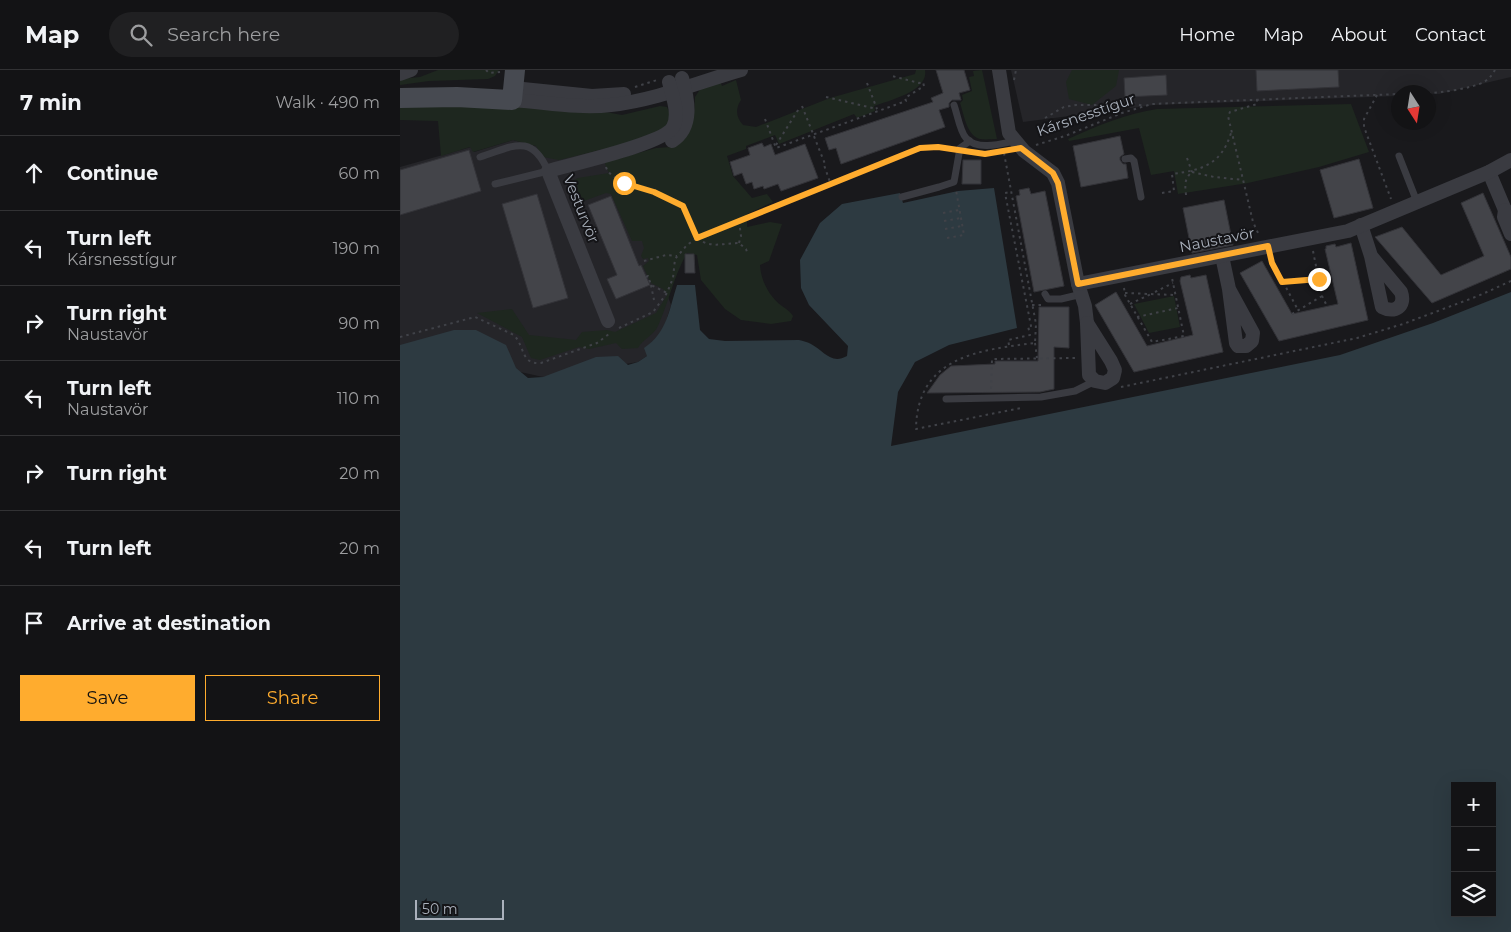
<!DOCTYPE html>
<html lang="en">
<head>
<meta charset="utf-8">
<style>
  :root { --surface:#131315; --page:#202022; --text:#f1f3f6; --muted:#9d9ea0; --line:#323234; --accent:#ffac2e }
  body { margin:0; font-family:Montserrat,sans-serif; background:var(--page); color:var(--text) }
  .controls { position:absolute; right:15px; bottom:15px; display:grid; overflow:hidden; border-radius:0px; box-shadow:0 5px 20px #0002 }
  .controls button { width:45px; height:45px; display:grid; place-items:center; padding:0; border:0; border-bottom:1px solid var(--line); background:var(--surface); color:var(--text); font:25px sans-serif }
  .compass { position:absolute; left:991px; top:15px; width:45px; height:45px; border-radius:50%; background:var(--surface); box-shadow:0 5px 20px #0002; rotate:168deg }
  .scale { position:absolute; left:15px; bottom:12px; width:89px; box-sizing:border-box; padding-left:5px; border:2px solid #aab1bc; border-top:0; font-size:14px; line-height:18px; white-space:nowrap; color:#aab1bc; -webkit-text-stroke:4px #141417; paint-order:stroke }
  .stop { position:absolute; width:15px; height:15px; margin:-11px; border:4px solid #ffac2e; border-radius:50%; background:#fff }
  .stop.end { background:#ffac2e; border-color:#fff; box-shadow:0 1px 5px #0008 }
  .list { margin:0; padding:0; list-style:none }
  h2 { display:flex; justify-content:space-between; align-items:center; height:65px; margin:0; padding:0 20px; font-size:21px }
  h2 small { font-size:16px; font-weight:400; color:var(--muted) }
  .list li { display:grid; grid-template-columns:32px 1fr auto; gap:15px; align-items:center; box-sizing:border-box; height:75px; padding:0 20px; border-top:1px solid var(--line) }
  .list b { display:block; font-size:19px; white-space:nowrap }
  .list p { margin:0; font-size:16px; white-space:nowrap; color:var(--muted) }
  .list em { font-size:16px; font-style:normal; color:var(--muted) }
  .actions { display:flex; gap:10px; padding:15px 20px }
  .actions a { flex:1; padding:11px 0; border:1px solid var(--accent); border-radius:0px; text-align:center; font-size:18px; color:var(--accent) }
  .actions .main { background:var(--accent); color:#111 }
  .icon { flex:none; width:28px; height:28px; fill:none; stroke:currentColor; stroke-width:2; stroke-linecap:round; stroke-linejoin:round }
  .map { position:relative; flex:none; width:1111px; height:862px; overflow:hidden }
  header { display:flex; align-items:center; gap:30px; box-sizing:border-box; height:70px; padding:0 25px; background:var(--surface); border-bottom:1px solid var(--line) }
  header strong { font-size:24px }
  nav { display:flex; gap:28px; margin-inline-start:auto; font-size:18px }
  .search { width:350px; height:45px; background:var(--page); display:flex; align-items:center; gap:12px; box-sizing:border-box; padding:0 18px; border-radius:28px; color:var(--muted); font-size:19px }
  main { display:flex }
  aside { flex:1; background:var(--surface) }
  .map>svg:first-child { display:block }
  .built { fill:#252529 }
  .green { fill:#1e271f }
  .water { fill:#2d3a41; fill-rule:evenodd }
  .building { fill:#434449; stroke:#333338 }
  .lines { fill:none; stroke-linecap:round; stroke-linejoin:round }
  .path { stroke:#404248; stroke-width:2; stroke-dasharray:2.5 4; stroke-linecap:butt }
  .lane { stroke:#3a3b41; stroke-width:7 }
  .street { stroke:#3a3b41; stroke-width:14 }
  .secondary { stroke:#474a51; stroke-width:20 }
  .route { stroke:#ffac2e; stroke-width:6 }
  .labels { text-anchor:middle; stroke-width:4; stroke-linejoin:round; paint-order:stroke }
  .street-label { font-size:15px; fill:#aab1bc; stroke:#141417 }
</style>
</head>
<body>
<header>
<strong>Map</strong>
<div class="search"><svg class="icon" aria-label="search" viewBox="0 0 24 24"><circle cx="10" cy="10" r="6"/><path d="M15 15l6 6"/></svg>Search here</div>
<nav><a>Home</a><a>Map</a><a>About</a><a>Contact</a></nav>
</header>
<main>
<aside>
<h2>7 min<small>Walk · 490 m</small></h2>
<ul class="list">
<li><svg class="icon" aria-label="ahead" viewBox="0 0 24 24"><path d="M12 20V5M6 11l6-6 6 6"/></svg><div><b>Continue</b></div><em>60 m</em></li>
<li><svg class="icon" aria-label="left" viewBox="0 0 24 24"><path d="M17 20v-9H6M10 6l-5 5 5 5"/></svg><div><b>Turn left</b><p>Kársnesstígur</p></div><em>190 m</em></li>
<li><svg class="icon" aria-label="right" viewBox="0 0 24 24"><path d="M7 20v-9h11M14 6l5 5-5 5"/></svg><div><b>Turn right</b><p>Naustavör</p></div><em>90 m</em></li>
<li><svg class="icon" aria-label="left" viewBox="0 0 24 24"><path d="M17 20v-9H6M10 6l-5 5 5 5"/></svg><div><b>Turn left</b><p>Naustavör</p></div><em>110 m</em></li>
<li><svg class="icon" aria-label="right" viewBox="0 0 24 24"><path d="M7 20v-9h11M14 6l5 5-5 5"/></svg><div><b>Turn right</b></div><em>20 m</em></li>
<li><svg class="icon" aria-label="left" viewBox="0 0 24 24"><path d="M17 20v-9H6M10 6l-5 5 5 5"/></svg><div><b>Turn left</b></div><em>20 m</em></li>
<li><svg class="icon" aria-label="arrive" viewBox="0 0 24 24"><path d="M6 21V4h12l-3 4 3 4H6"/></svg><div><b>Arrive at destination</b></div></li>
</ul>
<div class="actions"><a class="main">Save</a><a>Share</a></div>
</aside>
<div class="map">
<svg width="1111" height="862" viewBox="0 0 1111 862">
  <rect width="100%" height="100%" fill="#19191c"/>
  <g class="built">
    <polygon points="611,0 1111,0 1111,7 1039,24 998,22 998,26 754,35 623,52"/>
    <polygon points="212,64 271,235 264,258 247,286 238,292 143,307 0,275 0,97 71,77 74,82 113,70 136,76"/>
  </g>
  <g class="green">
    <polygon points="38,0 99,0 95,6 88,9 29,11 0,15 0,9 20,7"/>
    <path d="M516 0H525C529 21 490 30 474 36L475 41 457 48 454 44 379 74 375 65 346 76V79L327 86 333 106 352 128 367 124 373 132 347 144V157L370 152 382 154 369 191 360 195C361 211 369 226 382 236 387 240 390 241 393 246L391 251 371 254 341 250 325 239 301 210 297 185 287 183C274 206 269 231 258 256 254 265 243 269 238 278L222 279 216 273 189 279 179 277 140 290 131 288 122 267 77 243 112 239 129 265 176 270 182 262 207 260 215 262 256 243 267 225 263 219 251 213 243 196 249 191 248 188 243 189 241 186 244 178 242 171H232L211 124 206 123 181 132C178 124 170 120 172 111L178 108 209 103 205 94 206 92 256 78 271 77 294 44 295 27 301 18 319 9 322 16 336 10 341 30C335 39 336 47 343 55L356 57 430 28 515 4Z"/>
    <path d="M582 0 597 69C592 69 585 70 580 69 567 66 564 45 560 33L563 30 562 25 572 21 569 7 574 6 573 1Z"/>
    <polygon points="672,0 719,0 716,16 692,35 669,29 666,12"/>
    <polygon points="30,31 200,41 222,45 260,36 267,37 270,44 271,53 253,67 159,90 143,87 136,76 113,70 73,82 70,77 41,86 38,51 0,50 0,33"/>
    <path d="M951 34 969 82 919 97 848 113 778 124 774 101 751 105 739 58 669 71 668 69C697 56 725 44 757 39Z"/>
    <polygon points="774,226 780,257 749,263 734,234"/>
  </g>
  <path class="water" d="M594 118 617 258 549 275 515 292 498 322 491 376 940 285 1033 253 1111 222V862H0V275L54 260H76L106 275 116 298 128 308 143 307 196 287 218 286 228 295 238 292 247 286 244 278C267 263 269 240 277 215H295L300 260 309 269 325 271 399 270C403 271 408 272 411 274 424 281 431 295 447 286L448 276 409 235 401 218 400 190 420 153 442 134 500 123 503 133 558 121ZM1055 716H1092V843H1055Z"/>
  <g class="building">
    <polygon points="536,0 564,0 570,20 559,23 561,30 552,30 549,33 549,37 539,40 545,57 441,94 436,78 429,80 425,68 533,32 531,28 543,23"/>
    <polygon points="856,0 938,0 939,17 857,21"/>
    <polygon points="766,5 767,25 725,27 724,8"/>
    <polygon points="720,66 724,84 720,87 720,90 723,94 726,94 728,108 681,117 673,76"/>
    <polygon points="362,73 364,77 371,74 375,85 405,74 418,108 381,121 378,114 364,119 363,116 354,119 352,112 346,114 342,103 334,106 330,92 350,85 348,78"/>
    <polygon points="69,80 81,121 0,145 0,100"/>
    <polygon points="959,89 973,138 934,148 920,100"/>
    <polygon points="563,90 581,90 581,114 562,114"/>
    <polygon points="629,118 631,124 645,121 664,216 634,222 616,126 620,125 619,120"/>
    <polygon points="1083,123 1111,187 1111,199 1032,233 975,167 1002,157 1041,205 1084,186 1061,133"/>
    <polygon points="137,124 168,228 133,238 102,134"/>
    <polygon points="211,126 239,196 241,195 250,215 216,229 207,209 217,205 188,135"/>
    <polygon points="824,130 833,175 792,183 783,138"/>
    <polygon points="951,173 968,250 879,271 840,203 862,191 892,244 938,234 925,179 926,179 926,176 935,174 936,177"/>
    <polygon points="285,184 294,184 295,203 285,203"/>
    <polygon points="790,205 791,208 806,205 823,282 734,302 695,235 716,222 747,276 793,265 780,211 781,207"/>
    <polygon points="639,237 669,237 669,278 654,277 654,319 640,322 527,323 540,305 551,296 595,294 595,291 638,291"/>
  </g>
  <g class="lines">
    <g class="path">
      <polyline points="86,0 89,3 100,2"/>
      <polyline points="614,10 616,0"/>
      <polyline points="467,13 477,39"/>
      <polyline points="235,17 257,10"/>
      <path d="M1028 23C1041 23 1073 18 1084 12 1089 9 1092 5 1095 0"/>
      <polyline points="977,25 964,49 964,57 991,129"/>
      <polyline points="426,27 477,39"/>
      <polyline points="857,29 857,34 830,42 828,46 853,152 859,165"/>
      <polyline points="402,36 425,94 424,95 431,115"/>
      <polyline points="645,48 664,37 676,35 720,35 733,33 743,36"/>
      <polyline points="365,49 376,78 506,31 505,28 524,16 523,12 519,13 492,6"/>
      <polyline points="376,75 400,37"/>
      <polyline points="636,75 665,66 722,43 752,34 998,24"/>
      <path d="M604 83 636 254 635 273C578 280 517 287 516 359L621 338"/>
      <polyline points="787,88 792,102"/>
      <path d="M206 97C211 116 265 121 282 136 290 143 293 158 297 168 310 179 324 173 339 173L346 179 348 185"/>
      <polyline points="792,102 814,107 843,110"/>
      <path d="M762 123 774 121 772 104C802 100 821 95 831 63"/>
      <path d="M786 125C785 115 784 109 792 102"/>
      <polyline points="543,143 559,140"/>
      <polyline points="544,151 561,148"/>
      <polyline points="545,159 562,156"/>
      <polyline points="547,168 564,165 556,120"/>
      <polyline points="339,173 341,166 339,151"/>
      <polyline points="913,181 922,226 927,236"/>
      <polyline points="871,189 898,240"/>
      <polyline points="244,191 266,185 277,186"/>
      <polyline points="246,207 248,206 251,215 267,223"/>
      <polyline points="882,211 919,209"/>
      <polyline points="251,215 254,230"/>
      <polyline points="724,218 725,225 752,272 784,266 772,208"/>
      <polyline points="755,222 773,213"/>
      <polyline points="725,223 775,225"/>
      <polyline points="730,234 751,224"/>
      <polyline points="632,235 642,235"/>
      <polyline points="892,244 922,226"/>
      <polyline points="737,247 778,238"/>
      <polyline points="219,258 253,242 267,223 273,208 275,189 287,175 297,168 520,78 529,76 550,79"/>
      <path d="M0 267 75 247 114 265C125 277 121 295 141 293L197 273 209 264"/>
      <polyline points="635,273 637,288"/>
      <polyline points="609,275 608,270 630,265 628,256 631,256 605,123 610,122"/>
      <polyline points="721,317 957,268 1003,254 1078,226 1111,211"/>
      <polyline points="591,319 592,289 675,288"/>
    </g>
    <g class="lane">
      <path d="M554 35C557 43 560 62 566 68 577 81 601 74 615 71"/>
      <polyline points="999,86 1017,132"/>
      <path d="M80 87C112 77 131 62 148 101L95 114"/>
      <polyline points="725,89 731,88 734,91 741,127"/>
      <polyline points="502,127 539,117 554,112 560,78 570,71"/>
      <polyline points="645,224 648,229 661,229 682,224"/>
      <polyline points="546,329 641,327 675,321 695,311"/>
    </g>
    <g class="street">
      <polyline points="599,0 609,63 624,81 653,103 658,113 678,214 685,236 687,253"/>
      <polyline points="0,4 11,0"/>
      <polyline points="113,18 192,26 224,24"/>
      <path d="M112 30C144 32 179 39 211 35 256 30 299 12 341 0"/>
      <path d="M272 71C294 57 288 29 282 8"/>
      <polyline points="1089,102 1105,140"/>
      <polyline points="1111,144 1105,140 1104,147 1111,164"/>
      <path d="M961 155 971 186 982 237C995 244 1006 236 1001 222L971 186"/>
      <polyline points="822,186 829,219 836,273 838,276 846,276 852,271 853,263 829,219"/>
      <polyline points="678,214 948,161 1089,102 1111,90"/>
      <path d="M208 251 148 101C171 94 264 74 273 57 280 44 272 25 269 12"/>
      <polygon points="687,253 711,291 715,300 713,308 705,313 695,311 689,305"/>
    </g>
    <polyline class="secondary" points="0,28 57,27 112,30 115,0"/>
  </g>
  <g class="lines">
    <polyline class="route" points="224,113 254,122 283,136 297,168 520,78 538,77 585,84 621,78 653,103 658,113 678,214 868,176 872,193 882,212 919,209"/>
  </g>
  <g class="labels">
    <g class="street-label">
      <text transform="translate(686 45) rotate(-19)" y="5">Kársnesstígur</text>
      <text transform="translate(181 139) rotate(68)" y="5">Vesturvör</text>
      <text transform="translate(817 170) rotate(-11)" y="5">Naustavör</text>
    </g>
  </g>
</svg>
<div class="controls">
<button>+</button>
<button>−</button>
<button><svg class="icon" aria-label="layers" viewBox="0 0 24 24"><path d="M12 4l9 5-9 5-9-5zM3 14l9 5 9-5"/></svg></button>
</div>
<svg class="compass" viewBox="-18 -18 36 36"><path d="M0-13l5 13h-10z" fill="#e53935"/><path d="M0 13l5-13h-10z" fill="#9d9ea0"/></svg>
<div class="scale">50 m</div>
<div class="stop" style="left:224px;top:113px"></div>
<div class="stop end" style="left:919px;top:209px"></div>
</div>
</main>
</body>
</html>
